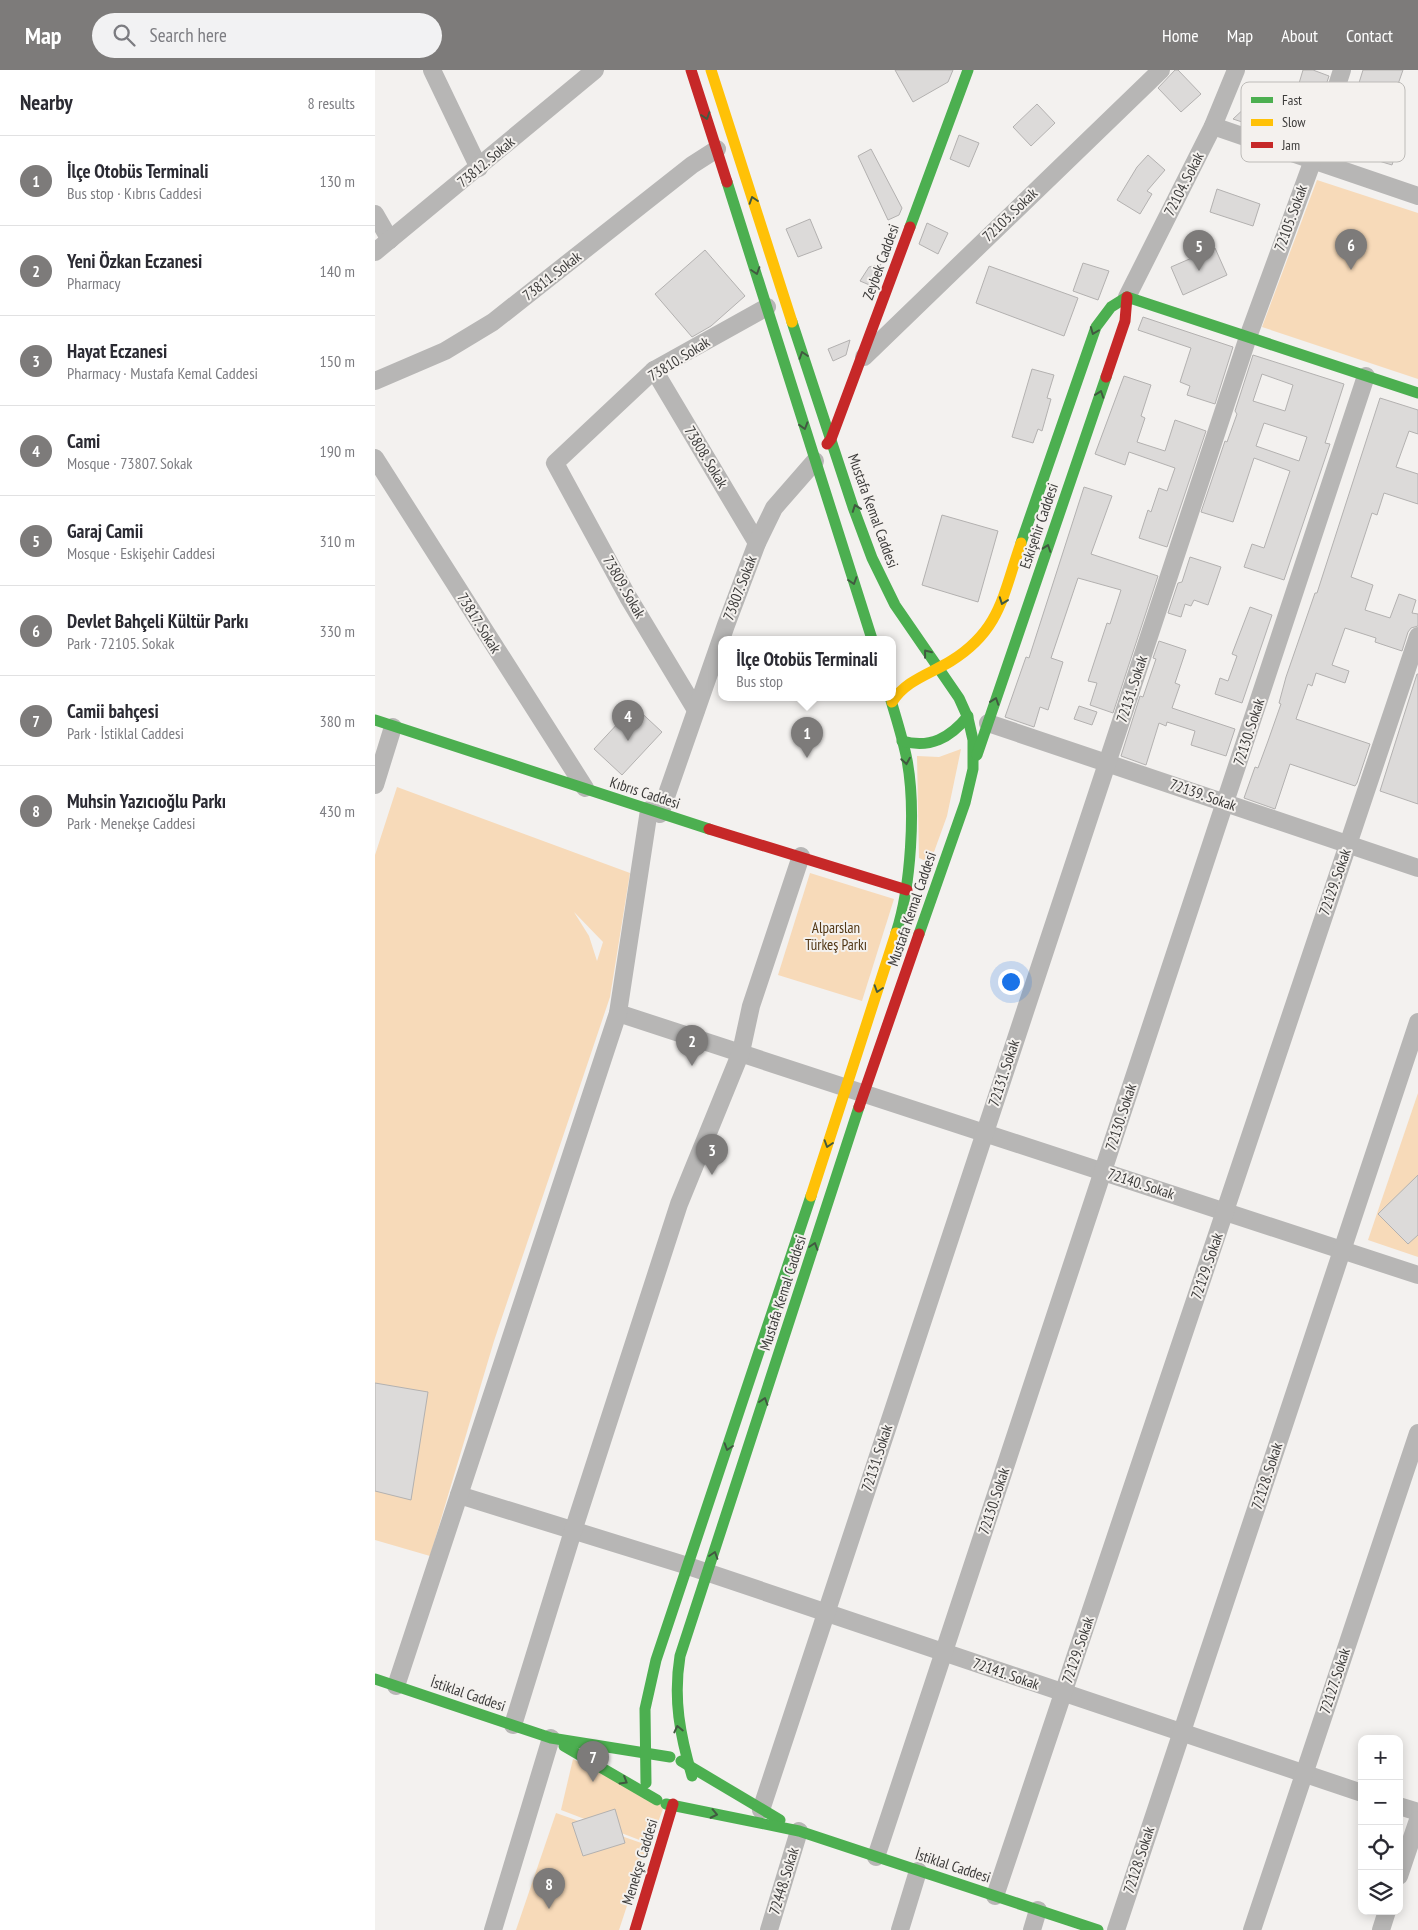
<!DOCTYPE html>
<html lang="en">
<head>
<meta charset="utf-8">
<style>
  :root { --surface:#fff; --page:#f2f2f3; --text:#2b2b33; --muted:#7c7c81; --line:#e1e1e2; --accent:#7d7b7a }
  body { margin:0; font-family:"PT Sans Narrow",sans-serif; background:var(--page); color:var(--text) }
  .controls { position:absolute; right:15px; bottom:15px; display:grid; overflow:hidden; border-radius:10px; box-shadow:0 2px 12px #0003 }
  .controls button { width:45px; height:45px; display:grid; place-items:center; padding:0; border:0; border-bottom:1px solid var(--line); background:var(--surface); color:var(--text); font:25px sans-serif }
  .you { position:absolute; left:635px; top:911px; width:18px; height:18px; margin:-12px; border:4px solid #fff; border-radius:50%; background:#1a73e8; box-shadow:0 0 0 8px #1a73e833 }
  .badge { display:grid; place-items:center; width:32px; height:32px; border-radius:50%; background:var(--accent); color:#fff; font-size:16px; font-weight:700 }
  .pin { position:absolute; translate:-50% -41px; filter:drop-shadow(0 1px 2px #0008) }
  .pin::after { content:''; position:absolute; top:26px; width:18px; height:15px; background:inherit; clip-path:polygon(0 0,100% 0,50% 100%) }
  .popup { position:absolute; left:343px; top:566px; width:178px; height:65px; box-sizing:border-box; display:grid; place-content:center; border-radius:10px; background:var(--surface); filter:drop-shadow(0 1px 4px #0005); font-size:16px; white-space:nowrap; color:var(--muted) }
  .popup b { font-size:19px; color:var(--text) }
  .popup::after { content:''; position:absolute; left:50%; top:100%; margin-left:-10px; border:10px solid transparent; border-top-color:var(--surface) }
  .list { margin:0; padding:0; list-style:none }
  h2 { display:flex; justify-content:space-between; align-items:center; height:65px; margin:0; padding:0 20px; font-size:21px }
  h2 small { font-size:16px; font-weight:400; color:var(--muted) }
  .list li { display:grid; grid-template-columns:32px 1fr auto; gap:15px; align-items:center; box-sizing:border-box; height:90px; padding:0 20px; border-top:1px solid var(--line) }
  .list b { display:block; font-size:19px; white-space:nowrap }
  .list p { margin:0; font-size:16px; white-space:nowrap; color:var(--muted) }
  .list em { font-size:16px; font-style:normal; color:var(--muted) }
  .icon { flex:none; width:28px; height:28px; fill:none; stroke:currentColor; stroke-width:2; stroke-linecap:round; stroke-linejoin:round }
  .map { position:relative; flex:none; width:1043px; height:1860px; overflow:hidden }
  header { display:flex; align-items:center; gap:30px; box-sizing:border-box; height:70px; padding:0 25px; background:var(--accent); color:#fff }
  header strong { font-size:24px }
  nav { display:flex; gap:28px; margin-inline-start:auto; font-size:18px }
  .search { width:350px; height:45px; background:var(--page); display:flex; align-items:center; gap:12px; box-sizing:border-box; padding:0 18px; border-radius:28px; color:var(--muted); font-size:19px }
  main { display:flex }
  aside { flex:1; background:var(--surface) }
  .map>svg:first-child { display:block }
  .green { fill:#f7dab9; fill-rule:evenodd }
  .building { fill:#dcdad9; stroke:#b3b1b0; fill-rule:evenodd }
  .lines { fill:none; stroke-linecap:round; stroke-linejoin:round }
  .street { stroke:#b7b6b5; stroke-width:18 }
  .fast { stroke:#4caf50; stroke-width:11 }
  .slow { stroke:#ffc107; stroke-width:11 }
  .jam { stroke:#c62828; stroke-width:11 }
  .oneway { stroke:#415940 }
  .labels { text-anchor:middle; stroke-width:4; stroke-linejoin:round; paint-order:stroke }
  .street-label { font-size:15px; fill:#3d3c3b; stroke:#f4f1ee }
  .park-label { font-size:15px; fill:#523715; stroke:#f4f1ee }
  .key { fill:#f4f1ee; stroke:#bdbbb8; stroke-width:1 }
  .key-label { font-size:14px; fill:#3d3c3b }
</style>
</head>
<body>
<header>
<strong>Map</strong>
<div class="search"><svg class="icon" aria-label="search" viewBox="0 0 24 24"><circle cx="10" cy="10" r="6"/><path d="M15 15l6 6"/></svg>Search here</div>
<nav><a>Home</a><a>Map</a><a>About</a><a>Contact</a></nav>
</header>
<main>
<aside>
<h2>Nearby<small>8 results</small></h2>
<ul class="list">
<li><span class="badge">1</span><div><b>İlçe Otobüs Terminali</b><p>Bus stop · Kıbrıs Caddesi</p></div><em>130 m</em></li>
<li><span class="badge">2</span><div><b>Yeni Özkan Eczanesi</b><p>Pharmacy</p></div><em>140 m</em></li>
<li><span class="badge">3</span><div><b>Hayat Eczanesi</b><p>Pharmacy · Mustafa Kemal Caddesi</p></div><em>150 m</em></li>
<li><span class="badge">4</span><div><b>Cami</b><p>Mosque · 73807. Sokak</p></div><em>190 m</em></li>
<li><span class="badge">5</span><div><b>Garaj Camii</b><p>Mosque · Eskişehir Caddesi</p></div><em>310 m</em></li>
<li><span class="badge">6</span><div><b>Devlet Bahçeli Kültür Parkı</b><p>Park · 72105. Sokak</p></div><em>330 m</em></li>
<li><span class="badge">7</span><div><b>Camii bahçesi</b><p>Park · İstiklal Caddesi</p></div><em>380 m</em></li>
<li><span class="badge">8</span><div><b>Muhsin Yazıcıoğlu Parkı</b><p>Park · Menekşe Caddesi</p></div><em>430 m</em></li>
</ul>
</aside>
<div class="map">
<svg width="1043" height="1860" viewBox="0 0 1043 1860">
  <rect width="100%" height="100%" fill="#f3f1ef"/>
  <g class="green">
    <polygon points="942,110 1043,143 1043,309 887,257"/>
    <polygon points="586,679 572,746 555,793 544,788 542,686 564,687"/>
    <path d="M22 717 255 803 235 927 119 1271 55 1486 0 1470V785ZM199 842 228 872 222 891 214 866Z"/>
    <polygon points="435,803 519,829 487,931 403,905"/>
    <polygon points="1043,1023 1043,1187 993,1170"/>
    <polygon points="198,1689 289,1736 275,1774 186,1740"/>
    <polygon points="181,1743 272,1775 244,1860 141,1860"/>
  </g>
  <g class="building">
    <polygon points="520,0 578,0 573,12 538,32"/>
    <polygon points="800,0 803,0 826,24 806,42 783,18"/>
    <polygon points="928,0 938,0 954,6 946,30 944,29 931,73 858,49 873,35 909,48 912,38 916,40"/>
    <polygon points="988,0 1028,0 1022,17 1016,15 999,61 1025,69 1017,95 991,87 993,81 966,73 976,40 966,37 974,13 983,16"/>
    <polygon points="662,34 680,53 656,76 638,57"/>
    <polygon points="584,65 604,73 594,97 575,89"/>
    <polygon points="496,79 527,138 524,145 513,150 483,86"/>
    <polygon points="773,85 790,100 772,121 777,124 765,144 742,130 762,97"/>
    <polygon points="842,119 885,134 878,156 835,142"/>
    <polygon points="435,149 447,178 423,187 411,159"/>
    <polygon points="552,153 573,163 563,184 544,174"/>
    <polygon points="840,178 852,205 808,225 796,197"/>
    <polygon points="330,180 370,226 336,256 317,267 280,224"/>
    <polygon points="708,193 734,201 723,230 698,221"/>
    <polygon points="506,194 497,216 485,211 494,197"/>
    <polygon points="614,196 703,228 689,266 601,233"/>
    <polygon points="768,247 858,277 840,334 812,325 815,316 805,312 816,278 763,260"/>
    <polygon points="475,270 471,285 458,291 453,279"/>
    <path d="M878 285 969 314 950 373 955 374 909 510 869 497 877 474 889 478 915 401 879 388 858 452 826 442 850 371 852 372 862 344 860 341ZM887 304 918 315 910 341 878 331ZM889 353 932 367 924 391 881 376Z"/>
    <polygon points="657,299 679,305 672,328 676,329 667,361 663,359 658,373 637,367"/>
    <polygon points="749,306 776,315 766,346 770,348 762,372 790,381 800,350 831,361 792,477 764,468 773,440 776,442 784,418 792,421 800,398 754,382 750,395 720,384"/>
    <polygon points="1005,328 1043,340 1043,364 1034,361 1021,397 1043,404 1043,434 1009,423 1002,445 997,443 976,507 998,515 990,540 1015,548 1024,524 1041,530 1037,543 1043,544 1043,556 1036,558 1033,562 1027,581 1000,572 1001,568 970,558 957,595 974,601 970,613 941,603 937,616 933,614 921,649 995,674 982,713 980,716 915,694 900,739 869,728 880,697 883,698 893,671 906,634 904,633 911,607 940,523 942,523"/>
    <polygon points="709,417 737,426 716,484 783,506 738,643 715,635 722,613 713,611 732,553 735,554 746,520 703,508 676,588 688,592 673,640 665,637 659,657 630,647 651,587 654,588"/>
    <polygon points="567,445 623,461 603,532 547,515"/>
    <polygon points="815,487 846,497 833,535 819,530 816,536 810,534 806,547 793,543 803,513 807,512"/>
    <polygon points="875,537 897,545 867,633 840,624 845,608 853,611 862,586 857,584"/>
    <polygon points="784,571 811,580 800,613 805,615 797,638 860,659 851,686 816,675 820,661 792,652 791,656 784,653 771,695 746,686 765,626 768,627 781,589 778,588"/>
    <polygon points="1042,604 1043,604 1043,734 1005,721"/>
    <polygon points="259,636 287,662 247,705 219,679"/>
    <polygon points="704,636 722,642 717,655 699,649"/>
    <polygon points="1043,1105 1043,1165 1033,1174 1003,1144"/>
    <polygon points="0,1313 53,1322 36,1430 0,1421"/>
    <polygon points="240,1739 250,1773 208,1786 197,1753"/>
  </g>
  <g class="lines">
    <g class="street">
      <polyline points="57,0 104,98"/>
      <polyline points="838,56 1043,126"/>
      <polyline points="0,144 15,170"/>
      <polyline points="0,182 220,0"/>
      <polyline points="752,227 838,56 861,0"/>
      <polyline points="489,287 786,0"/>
      <polyline points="279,300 382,473"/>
      <polyline points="0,311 70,281 118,252 317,95 342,79"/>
      <polyline points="0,388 210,718"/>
      <polyline points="321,640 253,527 180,393 279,300 392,237"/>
      <polyline points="613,653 1043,798"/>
      <polyline points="0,715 18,657"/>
      <polyline points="285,744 351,555 382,473 399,438 440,391"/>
      <polyline points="243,943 1043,1205"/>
      <polyline points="84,1425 313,1496 987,1723"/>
      <polyline points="21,1616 243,943 274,740"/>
      <polyline points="138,1655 198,1461 304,1134 366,982 376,936 426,786"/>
      <polyline points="1024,1736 1043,1742"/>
      <polyline points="386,1740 873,267 938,90 967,0"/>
      <polyline points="501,1787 991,306"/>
      <polyline points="1024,1806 1043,1750"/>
      <polyline points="620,1826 1043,566"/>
      <polyline points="118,1860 176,1668"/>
      <polyline points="394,1860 424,1761"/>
      <polyline points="525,1860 543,1801"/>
      <polyline points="657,1860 663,1840"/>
      <polyline points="741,1860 1043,952"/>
      <polyline points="877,1860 1043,1363"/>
      <polyline points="1006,1860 1012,1841"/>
    </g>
    <g class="fast">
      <polyline points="352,112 497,569"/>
      <polyline points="535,157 593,0"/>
      <polyline points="752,227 1043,323"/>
      <polyline points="417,252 478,437 497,488 520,535 584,628 593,648 598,670 598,699 590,733 544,864"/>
      <polyline points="646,473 721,257 736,237 752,227"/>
      <path d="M515 627C521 648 528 669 532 690 541 738 536 817 521 863"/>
      <polyline points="0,650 334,759"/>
      <path d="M527 671C555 679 575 668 593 646"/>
      <polyline points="602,685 731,307"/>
      <polyline points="0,1609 176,1668 295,1687"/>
      <polyline points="189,1676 282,1730"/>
      <polyline points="306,1691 405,1750"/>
      <path d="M317 1706C305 1665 298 1629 305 1586L484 1037"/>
      <polyline points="271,1713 270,1639 281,1590 436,1126"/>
      <polyline points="291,1734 424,1761 723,1860"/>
    </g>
    <g class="slow">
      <polyline points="336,0 417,252"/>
      <path d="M517 632C531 610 555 604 576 591 626 560 628 524 646 473"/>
      <polyline points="436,1126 521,863"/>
    </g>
    <g class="jam">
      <polyline points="316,0 352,112"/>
      <polyline points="731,307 750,251 752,227"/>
      <polyline points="452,374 456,369 535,157"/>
      <polyline points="334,759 532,820"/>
      <polyline points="484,1037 544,864"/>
      <polyline points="260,1860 298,1734"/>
    </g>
  </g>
  <defs><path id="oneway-chevron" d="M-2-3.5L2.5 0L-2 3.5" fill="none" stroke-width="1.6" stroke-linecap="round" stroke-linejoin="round" transform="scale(1.25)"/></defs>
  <g class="oneway">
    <use href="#oneway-chevron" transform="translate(331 46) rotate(72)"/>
    <use href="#oneway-chevron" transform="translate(378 130) rotate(-108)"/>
    <use href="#oneway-chevron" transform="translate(381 201) rotate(72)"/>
    <use href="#oneway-chevron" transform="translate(719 261) rotate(111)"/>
    <use href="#oneway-chevron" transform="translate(428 285) rotate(-108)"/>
    <use href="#oneway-chevron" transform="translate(725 324) rotate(-71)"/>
    <use href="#oneway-chevron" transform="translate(429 356) rotate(73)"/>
    <use href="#oneway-chevron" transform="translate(481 438) rotate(-110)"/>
    <use href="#oneway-chevron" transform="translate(672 478) rotate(-71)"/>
    <use href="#oneway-chevron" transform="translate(478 511) rotate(72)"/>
    <use href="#oneway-chevron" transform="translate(628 531) rotate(110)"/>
    <use href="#oneway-chevron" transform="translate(552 583) rotate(-128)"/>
    <use href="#oneway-chevron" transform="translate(620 631) rotate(-71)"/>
    <use href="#oneway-chevron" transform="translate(531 691) rotate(81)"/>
    <use href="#oneway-chevron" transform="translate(503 919) rotate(108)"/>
    <use href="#oneway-chevron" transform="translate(453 1074) rotate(108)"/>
    <use href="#oneway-chevron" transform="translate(439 1176) rotate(-72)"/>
    <use href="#oneway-chevron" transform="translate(389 1331) rotate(-72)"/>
    <use href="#oneway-chevron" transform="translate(353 1377) rotate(108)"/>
    <use href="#oneway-chevron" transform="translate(339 1485) rotate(-72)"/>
    <use href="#oneway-chevron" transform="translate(303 1659) rotate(-103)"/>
    <use href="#oneway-chevron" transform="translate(249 1711) rotate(31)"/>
    <use href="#oneway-chevron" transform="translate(339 1744) rotate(12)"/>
  </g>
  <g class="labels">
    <g class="street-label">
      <text transform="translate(111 92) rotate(-40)" y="5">73812. Sokak</text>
      <text transform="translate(809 114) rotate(-63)" y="5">72104. Sokak</text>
      <text transform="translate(635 145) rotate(-44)" y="5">72103. Sokak</text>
      <text transform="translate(916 148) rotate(-70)" y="5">72105. Sokak</text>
      <text transform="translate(506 192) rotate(-70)" y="5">Zeybek Caddesi</text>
      <text transform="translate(177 206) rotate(-38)" y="5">73811. Sokak</text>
      <text transform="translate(304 289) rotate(-32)" y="5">73810. Sokak</text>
      <text transform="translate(331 387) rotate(59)" y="5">73808. Sokak</text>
      <text transform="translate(498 441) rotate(70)" y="5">Mustafa Kemal Caddesi</text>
      <text transform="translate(664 456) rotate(-71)" y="5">Eskişehir Caddesi</text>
      <text transform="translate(249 517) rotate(60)" y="5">73809. Sokak</text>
      <text transform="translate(365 518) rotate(-69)" y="5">73807. Sokak</text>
      <text transform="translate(104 553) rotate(58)" y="5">73817. Sokak</text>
      <text transform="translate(757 619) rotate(-72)" y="5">72131. Sokak</text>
      <text transform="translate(874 662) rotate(-72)" y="5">72130. Sokak</text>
      <text transform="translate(270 723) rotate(18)" y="5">Kıbrıs Caddesi</text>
      <text transform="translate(828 725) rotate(19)" y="5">72139. Sokak</text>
      <text transform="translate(960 812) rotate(-71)" y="5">72129. Sokak</text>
      <text transform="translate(537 839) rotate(-71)" y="5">Mustafa Kemal Caddesi</text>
      <text transform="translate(629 1003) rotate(-72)" y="5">72131. Sokak</text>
      <text transform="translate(746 1047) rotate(-72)" y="5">72130. Sokak</text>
      <text transform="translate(766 1114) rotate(18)" y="5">72140. Sokak</text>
      <text transform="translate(832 1196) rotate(-71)" y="5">72129. Sokak</text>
      <text transform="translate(408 1223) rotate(-72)" y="5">Mustafa Kemal Caddesi</text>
      <text transform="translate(502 1388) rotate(-72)" y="5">72131. Sokak</text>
      <text transform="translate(892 1406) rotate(-72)" y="5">72128. Sokak</text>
      <text transform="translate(619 1431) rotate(-72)" y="5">72130. Sokak</text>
      <text transform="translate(703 1580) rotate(-71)" y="5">72129. Sokak</text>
      <text transform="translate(631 1604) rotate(19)" y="5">72141. Sokak</text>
      <text transform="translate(960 1611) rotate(-72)" y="5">72127. Sokak</text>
      <text transform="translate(93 1624) rotate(19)" y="5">İstiklal Caddesi</text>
      <text transform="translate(764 1790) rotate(-72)" y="5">72128. Sokak</text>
      <text transform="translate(265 1792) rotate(-73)" y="5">Menekşe Caddesi</text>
      <text transform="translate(578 1796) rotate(18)" y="5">İstiklal Caddesi</text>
      <text transform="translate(409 1811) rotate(-73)" y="5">72448. Sokak</text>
    </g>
    <g class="park-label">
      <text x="461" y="863">Alparslan<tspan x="461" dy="17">Türkeş Parkı</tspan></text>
    </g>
  </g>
  <rect x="866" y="12" width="164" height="80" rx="8" class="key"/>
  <rect x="876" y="27" width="22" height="6" fill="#4caf50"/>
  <rect x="876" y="49" width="22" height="7" fill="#ffc107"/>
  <rect x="876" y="72" width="22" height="6" fill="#c62828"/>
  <g class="key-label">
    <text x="907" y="35">Fast</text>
    <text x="907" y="57">Slow</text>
    <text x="907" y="80">Jam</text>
  </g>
</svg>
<div class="controls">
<button>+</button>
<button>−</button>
<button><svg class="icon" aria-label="locate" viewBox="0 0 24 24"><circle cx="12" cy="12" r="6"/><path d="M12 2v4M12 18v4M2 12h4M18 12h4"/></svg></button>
<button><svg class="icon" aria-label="layers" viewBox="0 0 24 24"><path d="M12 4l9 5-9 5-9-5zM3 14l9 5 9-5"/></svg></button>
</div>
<div class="you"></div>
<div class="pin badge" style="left:432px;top:688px">1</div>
<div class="popup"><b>İlçe Otobüs Terminali</b>Bus stop</div>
<div class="pin badge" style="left:317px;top:996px">2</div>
<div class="pin badge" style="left:337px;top:1105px">3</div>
<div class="pin badge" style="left:253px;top:671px">4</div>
<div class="pin badge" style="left:824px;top:201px">5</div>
<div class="pin badge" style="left:976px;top:200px">6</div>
<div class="pin badge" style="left:218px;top:1712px">7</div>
<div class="pin badge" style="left:174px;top:1839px">8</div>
</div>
</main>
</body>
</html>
